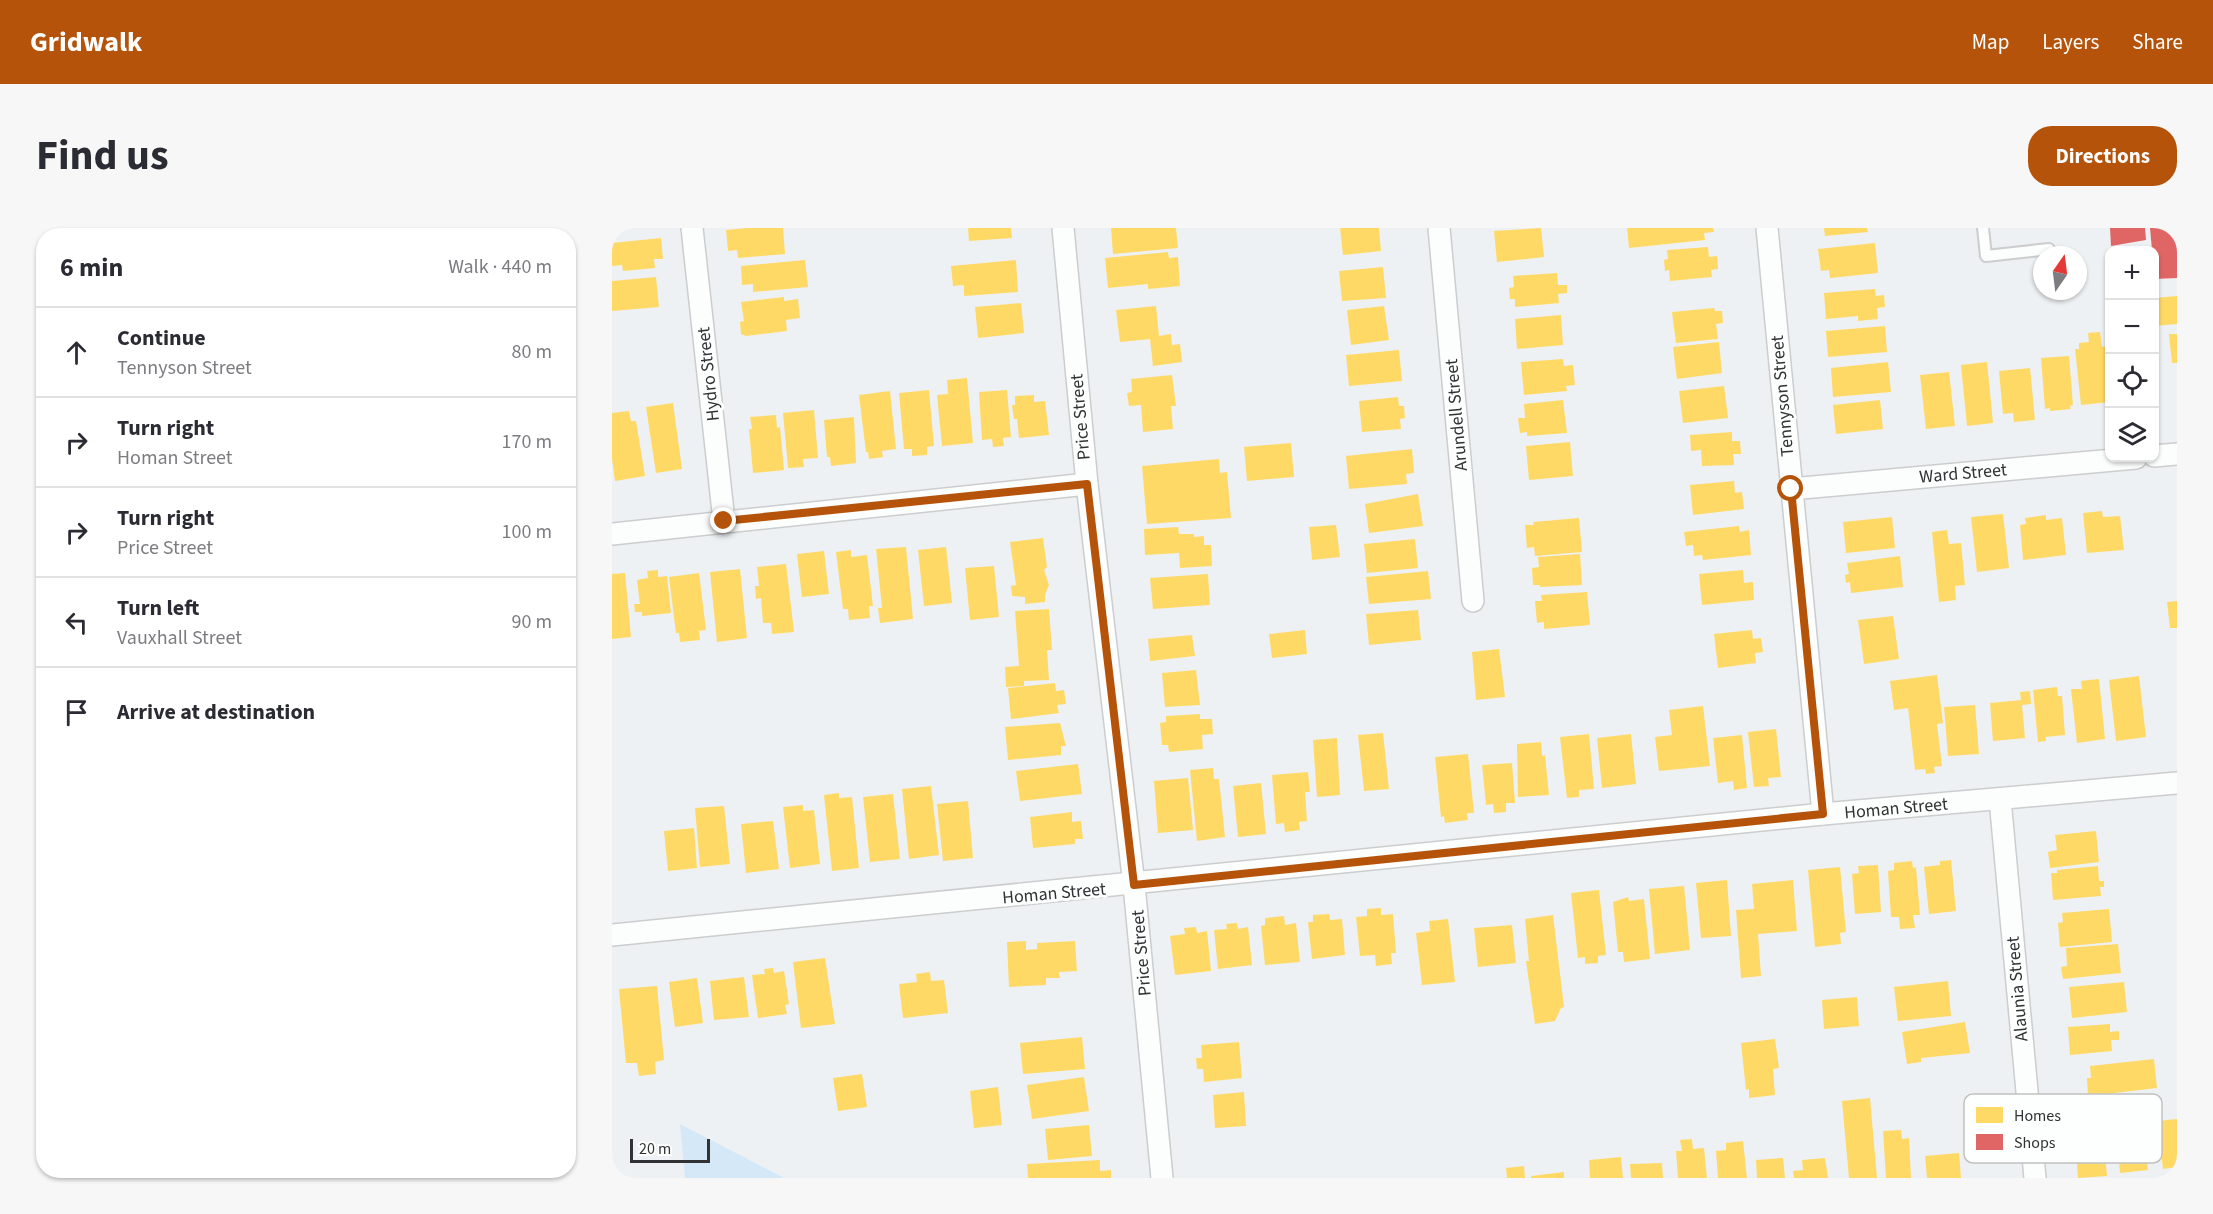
<!DOCTYPE html>
<html lang="en">
<head>
<meta charset="utf-8">
<style>
  :root { --surface:#fff; --page:#f7f7f7; --text:#2b2b33; --muted:#7c7c81; --line:#e1e1e2; --accent:#b45309 }
  body { margin:0; font-family:"Source Sans 3",sans-serif; background:var(--page); color:var(--text) }
  .controls { position:absolute; right:18px; top:18px; display:grid; overflow:hidden; border-radius:12px; box-shadow:0 2px 4px #0004 }
  .controls button { width:54px; height:54px; display:grid; place-items:center; padding:0; border:0; border-bottom:2px solid var(--line); background:var(--surface); color:var(--text); font:30px sans-serif }
  .compass { position:absolute; left:1421px; top:18px; width:54px; height:54px; border-radius:50%; background:var(--surface); box-shadow:0 2px 4px #0004; rotate:14deg }
  .scale { position:absolute; left:18px; bottom:15px; width:80px; box-sizing:border-box; padding-left:6px; border:3px solid #303233; border-top:0; font-size:16px; line-height:21px; white-space:nowrap; color:#303233; -webkit-text-stroke:4px #fdfefe; paint-order:stroke }
  .stop { position:absolute; width:18px; height:18px; margin:-14px; border:4px solid #b45309; border-radius:50%; background:#fff }
  .stop.end { background:#b45309; border-color:#fff; box-shadow:0 2px 6px #0008 }
  .list { margin:0; padding:0; list-style:none }
  h2 { display:flex; justify-content:space-between; align-items:center; height:78px; margin:0; padding:0 24px; font-size:26px }
  h2 small { font-size:20px; font-weight:400; color:var(--muted) }
  .list li { display:grid; grid-template-columns:39px 1fr auto; gap:18px; align-items:center; box-sizing:border-box; height:90px; padding:0 24px; border-top:2px solid var(--line) }
  .list b { display:block; font-size:22px; white-space:nowrap }
  .list p { margin:0; font-size:20px; white-space:nowrap; color:var(--muted) }
  .list em { font-size:20px; font-style:normal; color:var(--muted) }
  .icon { flex:none; width:33px; height:33px; fill:none; stroke:currentColor; stroke-width:2; stroke-linecap:round; stroke-linejoin:round }
  .map { position:relative; flex:none; width:1565px; height:950px; overflow:hidden; border-radius:24px }
  header { display:flex; align-items:center; gap:36px; box-sizing:border-box; height:84px; padding:0 30px; background:var(--accent); color:#fff }
  header strong { font-size:28px }
  nav { display:flex; gap:33px; margin-inline-start:auto; font-size:21px }
  .intro { display:flex; align-items:center; justify-content:space-between; box-sizing:border-box; height:144px; padding:0 36px }
  h1 { margin:0; font-size:42px }
  .button { padding:15px 27px; border-radius:24px; background:var(--accent); color:#fff; font-size:21px; font-weight:700 }
  main { display:flex; gap:36px; padding:0 36px }
  aside { flex:1; background:var(--surface); border-radius:24px; box-shadow:0 2px 4px #0004 }
  .map>svg:first-child { display:block }
  .green { fill:#d5e8f8 }
  .homes { fill:#ffd966 }
  .shops { fill:#e06666 }
  .lines { fill:none; stroke-linecap:round; stroke-linejoin:round }
  .service-casing { stroke:#cbcdce; stroke-width:14 }
  .minor-casing { stroke:#cbcdce; stroke-width:24 }
  .service { stroke:#fcfdfd; stroke-width:10 }
  .minor { stroke:#fcfdfd; stroke-width:21 }
  .route { stroke:#b45309; stroke-width:8 }
  .labels { text-anchor:middle; stroke-width:6; stroke-linejoin:round; paint-order:stroke }
  .street-label { font-size:18px; fill:#303233; stroke:#fdfefe }
  .key { fill:#fdfefe; stroke:#c0c1c1; stroke-width:1.5 }
  .key-label { font-size:16px; fill:#303233 }
</style>
</head>
<body>
<header>
<strong>Gridwalk</strong>
<nav><a>Map</a><a>Layers</a><a>Share</a></nav>
</header>
<div class="intro"><h1>Find us</h1><a class="button">Directions</a></div>
<main>
<aside>
<h2>6 min<small>Walk · 440 m</small></h2>
<ul class="list">
<li><svg class="icon" aria-label="ahead" viewBox="0 0 24 24"><path d="M12 20V5M6 11l6-6 6 6"/></svg><div><b>Continue</b><p>Tennyson Street</p></div><em>80 m</em></li>
<li><svg class="icon" aria-label="right" viewBox="0 0 24 24"><path d="M7 20v-9h11M14 6l5 5-5 5"/></svg><div><b>Turn right</b><p>Homan Street</p></div><em>170 m</em></li>
<li><svg class="icon" aria-label="right" viewBox="0 0 24 24"><path d="M7 20v-9h11M14 6l5 5-5 5"/></svg><div><b>Turn right</b><p>Price Street</p></div><em>100 m</em></li>
<li><svg class="icon" aria-label="left" viewBox="0 0 24 24"><path d="M17 20v-9H6M10 6l-5 5 5 5"/></svg><div><b>Turn left</b><p>Vauxhall Street</p></div><em>90 m</em></li>
<li><svg class="icon" aria-label="arrive" viewBox="0 0 24 24"><path d="M6 21V4h12l-3 4 3 4H6"/></svg><div><b>Arrive at destination</b></div></li>
</ul>
</aside>
<div class="map">
<svg width="1565" height="950" viewBox="0 0 1565 950">
  <rect width="100%" height="100%" fill="#eef1f3"/>
  <polygon class="green" points="68,896 172,950 73,950"/>
  <g class="homes">
    <polygon points="135,0 171,0 173,26 126,30 125,22 116,23 114,2"/>
    <polygon points="356,0 399,0 400,10 357,13"/>
    <polygon points="499,0 564,0 566,20 501,26"/>
    <polygon points="728,0 767,0 769,23 731,27"/>
    <polygon points="929,0 932,29 885,34 882,3"/>
    <polygon points="1015,0 1101,0 1102,4 1092,5 1093,12 1017,20"/>
    <polygon points="1212,0 1255,0 1256,4 1213,8"/>
    <polygon points="49,10 51,31 42,31 43,40 11,43 10,37 0,38 0,15"/>
    <polygon points="1263,15 1266,45 1218,50 1217,42 1209,43 1206,21"/>
    <polygon points="1096,19 1097,29 1105,28 1106,41 1099,42 1100,49 1058,53 1057,42 1053,43 1052,32 1056,31 1055,22"/>
    <polygon points="556,24 557,30 566,29 568,58 536,61 536,56 496,60 493,30"/>
    <polygon points="193,32 196,59 141,64 141,56 130,57 129,38"/>
    <polygon points="404,32 406,64 352,68 352,57 341,58 339,38"/>
    <polygon points="771,39 774,70 730,73 727,43"/>
    <polygon points="945,45 946,57 955,57 955,65 946,66 947,75 903,79 903,71 898,71 897,60 902,59 901,48"/>
    <polygon points="44,49 47,79 0,83 0,53"/>
    <polygon points="1263,61 1264,68 1272,67 1273,79 1265,80 1266,91 1246,93 1246,88 1214,91 1212,65"/>
    <polygon points="1565,68 1565,96 1542,98 1542,70"/>
    <polygon points="172,69 172,73 186,71 188,90 174,92 175,103 134,108 129,106 128,94 132,93 129,74"/>
    <polygon points="409,75 412,105 366,110 363,79"/>
    <polygon points="544,78 547,108 559,106 560,117 568,116 570,134 541,138 538,111 508,114 504,82"/>
    <polygon points="772,78 777,112 739,117 735,82"/>
    <polygon points="1102,80 1103,83 1110,83 1111,95 1104,96 1106,111 1064,115 1060,84"/>
    <polygon points="949,87 951,117 905,121 903,91"/>
    <polygon points="1273,98 1275,124 1216,129 1214,103"/>
    <polygon points="1488,104 1490,119 1493,118 1498,174 1469,177 1463,121 1467,121 1467,115 1477,114 1476,105"/>
    <polygon points="1557,106 1565,106 1565,135 1560,135"/>
    <polygon points="1107,114 1110,145 1065,151 1061,119"/>
    <polygon points="787,122 790,153 737,158 734,127"/>
    <polygon points="1457,128 1461,177 1458,178 1459,181 1438,183 1438,180 1433,181 1429,130"/>
    <polygon points="951,131 952,138 961,137 963,157 954,158 955,163 912,167 909,134"/>
    <polygon points="1276,134 1279,164 1221,169 1219,140"/>
    <polygon points="1375,134 1381,195 1355,198 1349,137"/>
    <polygon points="1418,140 1423,192 1402,194 1401,185 1391,186 1387,143"/>
    <polygon points="1337,144 1343,198 1314,201 1308,147"/>
    <polygon points="560,147 564,178 559,178 561,201 531,204 529,177 517,178 515,165 520,164 519,151"/>
    <polygon points="355,150 361,215 330,218 325,167 336,166 335,152"/>
    <polygon points="1112,158 1116,190 1071,195 1067,163"/>
    <polygon points="317,162 322,218 315,219 315,227 300,228 300,221 292,221 287,165"/>
    <polygon points="395,162 399,209 391,210 392,218 381,219 380,211 370,212 367,164"/>
    <polygon points="278,163 284,221 270,223 271,229 257,231 256,224 254,224 247,167"/>
    <polygon points="422,167 422,174 433,173 437,207 407,210 405,191 402,191 400,177 403,177 403,168"/>
    <polygon points="786,169 787,178 792,178 793,190 788,191 789,201 750,204 747,173"/>
    <polygon points="951,172 955,205 915,208 915,204 908,205 906,190 913,190 912,176"/>
    <polygon points="1268,172 1271,201 1224,206 1221,177"/>
    <polygon points="61,175 70,241 44,245 34,179"/>
    <polygon points="202,182 206,230 191,231 192,239 176,240 171,185"/>
    <polygon points="17,183 19,193 24,193 33,248 3,253 0,231 0,185"/>
    <polygon points="164,187 165,200 168,199 172,242 141,245 137,201 140,201 138,189"/>
    <polygon points="242,189 244,235 219,238 218,229 215,229 212,192"/>
    <polygon points="1120,204 1120,213 1128,213 1129,226 1121,226 1122,237 1090,238 1089,222 1079,223 1078,207"/>
    <polygon points="958,214 961,248 917,252 914,218"/>
    <polygon points="679,215 682,249 635,253 632,219"/>
    <polygon points="800,221 802,245 794,246 795,256 737,261 734,228"/>
    <polygon points="607,231 608,245 615,244 619,290 535,296 530,238"/>
    <polygon points="1122,253 1123,265 1130,264 1132,281 1081,287 1078,257"/>
    <polygon points="806,266 811,298 757,305 753,276"/>
    <polygon points="1490,283 1491,289 1508,288 1512,322 1475,325 1471,285"/>
    <polygon points="1391,286 1397,340 1365,344 1359,289"/>
    <polygon points="1434,287 1434,292 1450,290 1454,327 1411,332 1408,297 1414,296 1413,290"/>
    <polygon points="1280,289 1283,320 1234,325 1231,294"/>
    <polygon points="967,290 970,324 923,328 922,319 915,320 913,297 922,297 921,294"/>
    <polygon points="724,297 728,329 700,332 697,299"/>
    <polygon points="1127,298 1128,304 1137,302 1139,327 1091,332 1090,327 1082,328 1081,317 1074,318 1072,304"/>
    <polygon points="566,299 567,306 582,306 582,309 592,308 592,317 599,317 600,338 568,340 567,325 533,327 532,301"/>
    <polygon points="1335,302 1337,316 1349,315 1353,357 1343,358 1344,372 1327,374 1320,304"/>
    <polygon points="431,310 435,339 432,342 437,357 433,367 433,374 413,376 413,369 400,368 399,358 404,357 398,314"/>
    <polygon points="803,311 806,340 755,345 752,316"/>
    <polygon points="294,319 301,391 268,395 266,380 270,380 264,321"/>
    <polygon points="334,319 340,375 312,378 306,322"/>
    <polygon points="239,322 239,329 255,327 261,378 257,378 258,390 237,392 236,381 231,381 224,324"/>
    <polygon points="212,323 217,366 190,369 185,326"/>
    <polygon points="968,326 970,357 928,359 928,357 921,357 920,340 927,339 926,329"/>
    <polygon points="1288,328 1291,359 1239,365 1238,354 1234,355 1233,347 1237,346 1235,335"/>
    <polygon points="174,336 182,404 160,406 159,395 151,395 149,370 144,371 143,358 147,358 145,339"/>
    <polygon points="382,338 387,389 358,392 353,340"/>
    <polygon points="128,341 135,410 105,414 98,344"/>
    <polygon points="46,342 46,349 55,348 59,385 30,388 30,384 23,384 22,376 28,376 25,352 36,350 35,343"/>
    <polygon points="1131,342 1132,355 1141,354 1142,372 1090,377 1087,346"/>
    <polygon points="816,343 819,371 757,376 754,349"/>
    <polygon points="13,345 19,409 0,411 0,346"/>
    <polygon points="87,345 94,402 87,403 88,412 68,414 67,405 64,405 57,349"/>
    <polygon points="596,346 598,377 541,381 538,350"/>
    <polygon points="975,364 978,397 932,401 932,394 925,395 923,373 930,373 929,367"/>
    <polygon points="1565,373 1565,400 1558,400 1555,374"/>
    <polygon points="437,381 440,422 435,422 437,452 412,453 412,458 394,459 393,439 407,438 403,383"/>
    <polygon points="806,382 809,412 757,417 754,386"/>
    <polygon points="1281,388 1287,431 1252,436 1246,392"/>
    <polygon points="693,402 695,426 660,430 657,406"/>
    <polygon points="1140,402 1141,411 1149,410 1151,424 1143,425 1144,435 1106,440 1102,406"/>
    <polygon points="580,407 583,428 538,433 536,411"/>
    <polygon points="887,421 893,469 864,472 860,424"/>
    <polygon points="584,442 588,477 553,479 550,445"/>
    <polygon points="1325,447 1331,495 1325,496 1330,538 1322,539 1323,545 1314,546 1313,541 1303,542 1296,480 1282,482 1278,453"/>
    <polygon points="1527,448 1534,509 1504,513 1497,452"/>
    <polygon points="1487,451 1493,511 1465,515 1459,461 1470,461 1469,453"/>
    <polygon points="443,455 444,463 452,462 454,476 445,477 447,485 399,491 396,460"/>
    <polygon points="1445,459 1446,468 1450,468 1453,507 1433,509 1434,513 1426,514 1421,462"/>
    <polygon points="1418,463 1419,476 1410,477 1413,510 1381,513 1378,475 1409,472 1408,464"/>
    <polygon points="1363,477 1367,526 1336,528 1332,479"/>
    <polygon points="1091,478 1098,538 1047,543 1043,509 1060,507 1057,482"/>
    <polygon points="588,486 588,491 600,491 601,506 590,507 591,521 557,524 556,517 550,517 548,495 554,494 554,488"/>
    <polygon points="448,495 454,518 449,518 449,527 396,532 393,499"/>
    <polygon points="1164,501 1169,549 1156,550 1157,558 1142,559 1136,504"/>
    <polygon points="771,505 777,561 752,563 746,507"/>
    <polygon points="977,506 982,561 967,562 967,569 955,570 948,509"/>
    <polygon points="1019,506 1024,556 990,560 985,510"/>
    <polygon points="1130,507 1135,560 1122,562 1121,553 1106,555 1101,510"/>
    <polygon points="725,510 728,567 705,569 701,512"/>
    <polygon points="929,514 930,528 933,527 937,567 906,569 905,516"/>
    <polygon points="856,526 862,585 855,585 856,592 833,595 832,588 829,589 823,529"/>
    <polygon points="900,535 903,575 894,575 894,584 882,585 881,576 874,577 870,537"/>
    <polygon points="466,536 470,566 408,573 404,543"/>
    <polygon points="601,540 602,551 607,551 613,609 585,613 578,542"/>
    <polygon points="696,544 698,564 693,564 695,593 687,594 688,602 673,604 672,595 664,596 660,547"/>
    <polygon points="576,550 581,602 546,605 542,553"/>
    <polygon points="649,555 654,606 626,609 621,558"/>
    <polygon points="319,558 327,627 297,631 290,561"/>
    <polygon points="227,565 227,570 240,569 247,640 220,643 212,567"/>
    <polygon points="281,566 288,631 258,634 251,569"/>
    <polygon points="356,573 361,630 331,633 325,576"/>
    <polygon points="191,577 191,583 202,582 208,636 178,640 171,579"/>
    <polygon points="112,578 118,636 88,639 83,580"/>
    <polygon points="460,584 460,594 469,593 471,611 463,611 463,616 421,620 418,589"/>
    <polygon points="161,593 167,641 134,645 129,596"/>
    <polygon points="82,600 85,640 56,643 52,603"/>
    <polygon points="1484,603 1487,634 1438,640 1436,624 1445,622 1443,607"/>
    <polygon points="1339,632 1344,683 1317,686 1312,639 1328,637 1328,633"/>
    <polygon points="1300,633 1301,640 1304,639 1308,687 1301,687 1303,700 1288,701 1287,689 1279,689 1276,643 1282,642 1282,635"/>
    <polygon points="1266,637 1269,684 1243,686 1240,646 1247,645 1246,638"/>
    <polygon points="1486,638 1487,653 1492,653 1492,659 1488,659 1489,668 1441,672 1439,645 1445,645 1445,642"/>
    <polygon points="1228,639 1234,704 1228,705 1229,716 1203,719 1196,642"/>
    <polygon points="1115,652 1119,708 1089,710 1084,655"/>
    <polygon points="1181,652 1185,703 1146,706 1149,748 1129,750 1124,682 1142,681 1140,656"/>
    <polygon points="1072,658 1078,722 1043,726 1037,661"/>
    <polygon points="987,662 994,727 986,728 986,735 973,736 973,729 966,730 959,665"/>
    <polygon points="1016,669 1017,673 1032,671 1038,731 1012,734 1011,724 1006,724 1001,674"/>
    <polygon points="769,680 769,687 781,686 784,725 779,725 780,736 764,738 763,727 748,728 744,689 755,688 755,681"/>
    <polygon points="1497,681 1500,714 1448,719 1446,695 1451,694 1450,685"/>
    <polygon points="717,686 718,692 730,691 733,727 700,731 696,694 701,694 701,687"/>
    <polygon points="941,687 952,779 949,780 943,793 923,796 914,733 917,733 913,691"/>
    <polygon points="672,688 673,697 684,695 688,734 653,737 649,698 653,697 653,690"/>
    <polygon points="836,691 843,754 810,757 804,705 818,703 817,693"/>
    <polygon points="625,695 626,701 636,699 640,737 606,741 602,702 615,701 614,696"/>
    <polygon points="900,697 904,735 866,739 862,700"/>
    <polygon points="584,699 585,705 595,703 599,743 563,747 558,708 573,706 572,700"/>
    <polygon points="414,713 414,722 425,721 425,715 463,713 465,743 447,744 448,750 434,750 434,757 397,759 395,714"/>
    <polygon points="1506,716 1509,745 1451,751 1449,739 1455,738 1454,720"/>
    <polygon points="213,730 223,796 189,800 181,734"/>
    <polygon points="161,740 162,745 172,743 177,776 173,777 175,786 146,790 140,747 153,746 152,741"/>
    <polygon points="318,744 319,753 332,752 336,785 291,790 287,756 305,754 304,746"/>
    <polygon points="132,749 137,789 102,792 98,753"/>
    <polygon points="85,750 91,795 63,799 57,754"/>
    <polygon points="1336,753 1339,788 1286,793 1282,759"/>
    <polygon points="1512,754 1515,784 1460,790 1457,759"/>
    <polygon points="45,758 52,832 43,834 44,846 27,848 25,835 14,835 7,761"/>
    <polygon points="1245,769 1247,798 1212,801 1210,772"/>
    <polygon points="1353,794 1358,825 1309,830 1309,834 1295,836 1290,804"/>
    <polygon points="1498,796 1498,804 1507,803 1507,812 1499,812 1500,823 1458,827 1456,799"/>
    <polygon points="470,809 473,841 411,846 408,815"/>
    <polygon points="1163,811 1167,840 1161,841 1163,867 1137,870 1137,861 1134,862 1129,815"/>
    <polygon points="627,814 630,850 592,854 591,841 585,841 584,830 590,830 589,817"/>
    <polygon points="1542,831 1545,860 1476,868 1475,850 1479,850 1478,838"/>
    <polygon points="250,846 255,879 226,883 221,850"/>
    <polygon points="472,849 477,883 420,891 415,857"/>
    <polygon points="386,859 390,897 362,900 358,863"/>
    <polygon points="632,864 634,898 603,900 601,867"/>
    <polygon points="1258,870 1265,950 1237,950 1230,873"/>
    <polygon points="1565,891 1565,939 1551,941 1546,893"/>
    <polygon points="477,897 480,928 436,932 433,901"/>
    <polygon points="1528,899 1529,907 1533,907 1536,942 1508,945 1505,909 1511,908 1510,901"/>
    <polygon points="1289,902 1290,911 1297,910 1299,950 1274,950 1271,903"/>
    <polygon points="1491,904 1495,948 1466,950 1463,907"/>
    <polygon points="1080,911 1081,921 1092,920 1095,950 1066,950 1064,923 1070,923 1068,912"/>
    <polygon points="1131,913 1135,950 1106,950 1104,923 1114,922 1114,915"/>
    <polygon points="1347,925 1349,950 1315,950 1313,928"/>
    <polygon points="1009,929 1011,950 978,950 977,932"/>
    <polygon points="1171,930 1173,950 1145,950 1144,932"/>
    <polygon points="1213,930 1216,950 1182,950 1181,943 1191,942 1190,932"/>
    <polygon points="488,932 488,943 499,942 499,950 416,950 415,936"/>
    <polygon points="1050,935 1051,950 1019,950 1018,936"/>
    <polygon points="912,938 913,950 895,950 894,940"/>
    <polygon points="952,944 952,950 919,950 919,948"/>
  </g>
  <g class="shops">
    <polygon points="1498,0 1533,0 1534,12 1499,18"/>
    <polygon points="1538,0 1565,0 1565,50 1543,51 1542,22 1540,22"/>
  </g>
  <g class="lines">
    <defs>
      <polyline id="service" points="1371,0 1374,28 1437,21"/>
      <g id="minor">
        <polyline points="80,0 112,293"/>
        <polyline points="451,0 475,256 522,657 550,950"/>
        <polyline points="827,0 861,373"/>
        <polyline points="1155,0 1211,586"/>
        <polyline points="1542,228 1565,226"/>
        <polyline points="1179,261 1524,230"/>
        <polyline points="0,306 475,256"/>
        <polyline points="1388,571 1423,950"/>
        <polyline points="0,707 1211,586 1565,555"/>
      </g>
    </defs>
    <use href="#service" class="service-casing"/>
    <use href="#minor" class="minor-casing"/>
    <use href="#service" class="service"/>
    <use href="#minor" class="minor"/>
  </g>
  <g class="lines">
    <polyline class="route" points="112,293 475,256 522,657 1211,586 1179,261"/>
  </g>
  <g class="labels">
    <g class="street-label">
      <text transform="translate(96 146) rotate(-96)" y="6">Hydro Street</text>
      <text transform="translate(1170 168) rotate(-95)" y="6">Tennyson Street</text>
      <text transform="translate(844 187) rotate(-95)" y="6">Arundell Street</text>
      <text transform="translate(468 189) rotate(-95)" y="6">Price Street</text>
      <text transform="translate(1351 245) rotate(-5)" y="6">Ward Street</text>
      <text transform="translate(1284 580) rotate(-5)" y="6">Homan Street</text>
      <text transform="translate(442 665) rotate(-5)" y="6">Homan Street</text>
      <text transform="translate(529 725) rotate(-95)" y="6">Price Street</text>
      <text transform="translate(1405 761) rotate(-95)" y="6">Alaunia Street</text>
    </g>
  </g>
  <rect x="1352" y="866" width="198" height="69" rx="9" class="key"/>
  <rect x="1364" y="879" width="27" height="16" fill="#ffd966"/>
  <rect x="1364" y="906" width="27" height="16" fill="#e06666"/>
  <g class="key-label">
    <text x="1402" y="893">Homes</text>
    <text x="1402" y="920">Shops</text>
  </g>
</svg>
<div class="controls">
<button>+</button>
<button>−</button>
<button><svg class="icon" aria-label="locate" viewBox="0 0 24 24"><circle cx="12" cy="12" r="6"/><path d="M12 2v4M12 18v4M2 12h4M18 12h4"/></svg></button>
<button><svg class="icon" aria-label="layers" viewBox="0 0 24 24"><path d="M12 4l9 5-9 5-9-5zM3 14l9 5 9-5"/></svg></button>
</div>
<svg class="compass" viewBox="-18 -18 36 36"><path d="M0-13l5 13h-10z" fill="#e53935"/><path d="M0 13l5-13h-10z" fill="#7c7c81"/></svg>
<div class="scale">20 m</div>
<div class="stop" style="left:1179px;top:261px"></div>
<div class="stop end" style="left:112px;top:293px"></div>
</div>
</main>
</body>
</html>
